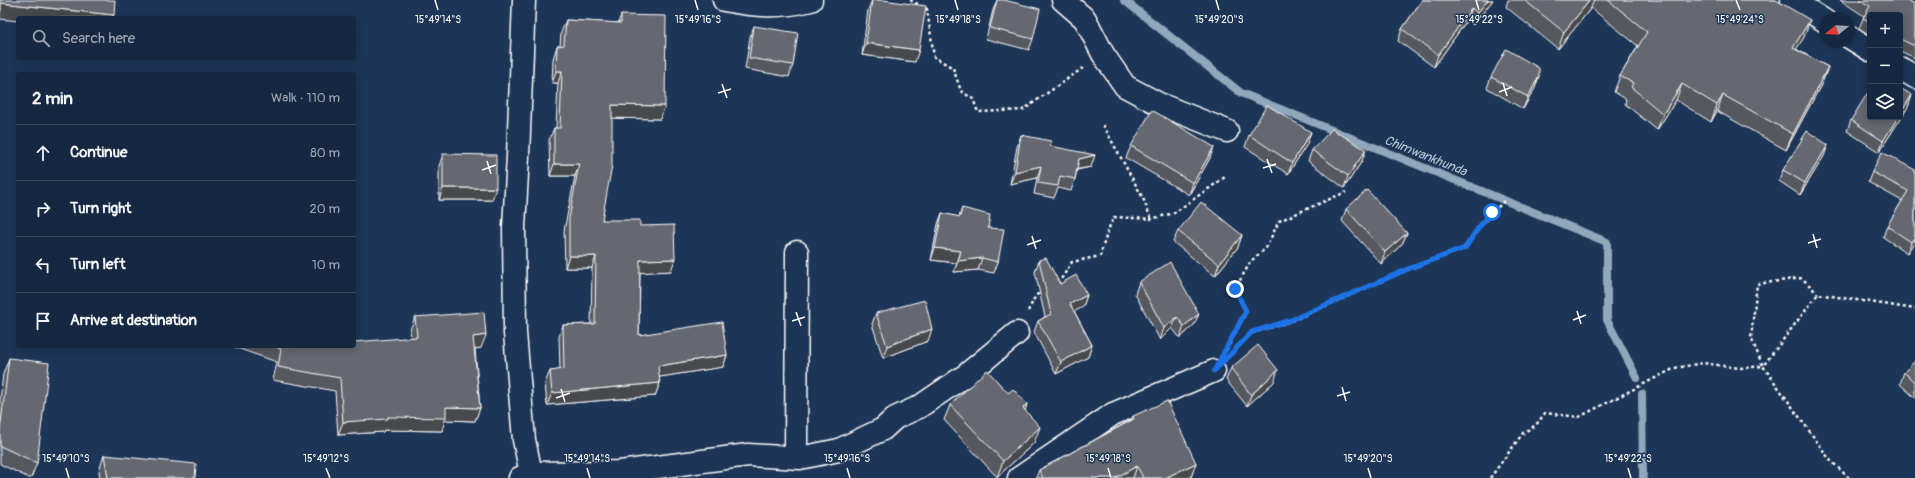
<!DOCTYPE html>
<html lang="en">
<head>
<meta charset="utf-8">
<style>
  :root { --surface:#162841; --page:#1f3048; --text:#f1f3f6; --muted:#9ea6b1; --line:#35445a }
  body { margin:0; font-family:Pangolin,sans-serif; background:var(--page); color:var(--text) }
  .controls { position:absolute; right:12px; top:12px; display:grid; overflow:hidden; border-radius:4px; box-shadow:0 2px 10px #0003 }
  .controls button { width:36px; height:36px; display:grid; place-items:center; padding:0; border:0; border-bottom:1px solid var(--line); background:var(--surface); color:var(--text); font:20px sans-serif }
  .compass { position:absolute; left:1819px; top:12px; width:36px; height:36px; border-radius:50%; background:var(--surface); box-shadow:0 2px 10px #0003; rotate:252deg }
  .stop { position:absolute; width:12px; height:12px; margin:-9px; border:3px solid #1a73e8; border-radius:50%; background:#fff }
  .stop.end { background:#1a73e8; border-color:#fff; box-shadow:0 1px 4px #0008 }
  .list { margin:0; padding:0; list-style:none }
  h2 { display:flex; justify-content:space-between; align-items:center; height:52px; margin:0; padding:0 16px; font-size:17px }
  h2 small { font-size:13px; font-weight:400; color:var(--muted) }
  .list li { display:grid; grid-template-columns:26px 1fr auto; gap:12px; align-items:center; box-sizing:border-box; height:56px; padding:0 16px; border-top:1px solid var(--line) }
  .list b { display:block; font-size:15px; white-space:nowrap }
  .list em { font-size:13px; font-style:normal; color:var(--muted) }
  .icon { flex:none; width:22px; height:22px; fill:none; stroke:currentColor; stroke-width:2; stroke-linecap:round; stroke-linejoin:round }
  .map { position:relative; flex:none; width:1915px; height:478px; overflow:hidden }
  .search { position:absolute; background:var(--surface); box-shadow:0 2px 10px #0003; left:16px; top:16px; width:340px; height:44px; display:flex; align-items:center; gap:10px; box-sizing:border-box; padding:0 14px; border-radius:4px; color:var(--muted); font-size:15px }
  .panel { position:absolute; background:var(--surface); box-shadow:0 2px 10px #0003; left:16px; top:72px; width:340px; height:276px; border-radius:4px }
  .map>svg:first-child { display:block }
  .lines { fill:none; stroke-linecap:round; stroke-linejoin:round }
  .stream { stroke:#91a7bb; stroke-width:8 }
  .street-casing { stroke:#fff; stroke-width:25 }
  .path { stroke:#fff; stroke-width:2.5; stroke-dasharray:3 3; stroke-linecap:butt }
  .street { stroke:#1d3557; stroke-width:22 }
  .wall { fill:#57595f; stroke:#fff }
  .shaded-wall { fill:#47484e; stroke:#fff }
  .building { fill:#65676f; stroke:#fff }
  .route { stroke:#1a73e8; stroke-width:5 }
  .ticks { fill:none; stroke:#fff; stroke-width:1.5 }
  .labels { text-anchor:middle; stroke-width:3; stroke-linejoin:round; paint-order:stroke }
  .water-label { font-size:13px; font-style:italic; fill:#b5c5d2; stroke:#1d3557 }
  .ticks-label { font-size:10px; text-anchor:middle; fill:#fff; stroke:#1d3557; stroke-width:3; stroke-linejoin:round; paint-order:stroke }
</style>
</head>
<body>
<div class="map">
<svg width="1915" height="478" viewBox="0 0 1915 478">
  <rect width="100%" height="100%" fill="#1d3557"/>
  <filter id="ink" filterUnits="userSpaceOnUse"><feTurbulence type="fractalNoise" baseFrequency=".025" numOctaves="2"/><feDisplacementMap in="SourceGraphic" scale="8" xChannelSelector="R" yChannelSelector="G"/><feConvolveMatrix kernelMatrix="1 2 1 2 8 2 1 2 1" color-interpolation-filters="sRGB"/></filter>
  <g filter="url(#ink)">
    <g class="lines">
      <g class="stream">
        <polyline points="1124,0 1241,93 1607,242 1607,320 1637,378"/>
        <polyline points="1642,394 1643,478"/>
      </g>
      <defs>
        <g id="street">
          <polyline points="524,0 518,156 514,227 515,333 524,440 531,473 535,478"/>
          <path d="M724 0C755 6 780 8 811 0"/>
          <polyline points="1063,0 1085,19 1103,54 1125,86 1159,104 1227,131"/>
          <polyline points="1792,0 1825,21"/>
          <polyline points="1849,37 1870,50"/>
          <polyline points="1900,68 1915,77"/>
          <polyline points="796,457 797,252"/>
          <polyline points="520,478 531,473 620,472 748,455 800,458 839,450 883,429 895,418 919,407 966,375 1017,333"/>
          <polyline points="1019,478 1113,414 1214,371"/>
        </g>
      </defs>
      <use href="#street" class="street-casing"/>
      <g class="path">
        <polyline points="910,0 927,9 934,57 953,68 961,91 973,99 978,112 1023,110 1083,68"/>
        <polyline points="1103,125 1143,198 1151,219"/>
        <polyline points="1058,284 1072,262 1100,256 1108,230 1114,217 1151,219 1174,213 1225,177"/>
        <polyline points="1028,311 1036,295 1043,292"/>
        <polyline points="1226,350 1246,311 1235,289 1251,261 1266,248 1279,221 1346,192"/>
        <polyline points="1231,354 1251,333 1291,321 1408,269 1465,248 1479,227 1505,200"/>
        <polyline points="1490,478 1523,433 1536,425 1545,413 1579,417 1675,368 1703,363 1739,368 1763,366 1751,338 1757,284 1802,278 1818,294"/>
        <polyline points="1849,478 1830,460 1763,366 1818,294 1915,309"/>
      </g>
      <use href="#street" class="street"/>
    </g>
    <g class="wall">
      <polygon points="872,0 883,0 915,62 862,55 868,10"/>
      <polygon points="997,0 1033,39 1029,50 986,39 993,10"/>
      <polygon points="1422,0 1493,0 1473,25 1467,20 1434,67 1398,41 1402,29"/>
      <polygon points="1508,0 1776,0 1804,37 1796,49 1828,67 1822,83 1786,150 1717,111 1711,122 1676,100 1657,130 1625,104 1626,99 1614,92 1620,76 1638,46 1591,8 1558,49 1506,7"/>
      <polygon points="1840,0 1907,0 1915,4 1915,58 1900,51 1900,15 1870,15 1870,35 1859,28 1864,16"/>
      <polygon points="621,15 660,119 612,118 602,220 640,226 671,271 640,272 639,335 727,355 723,367 659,377 660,383 655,396 547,405 545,383 550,371 560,370 559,337 563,325 591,324 592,268 565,268 564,231 575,176 550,176 549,140 554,128 556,128 558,83 552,83 553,59 557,46 560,46 561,33 566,20 618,23"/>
      <polygon points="754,26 793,65 789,77 745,69 750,37"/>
      <polygon points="1539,76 1535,88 1523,109 1487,88 1491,77"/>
      <polygon points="1912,95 1908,107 1879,152 1847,131 1851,120"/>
      <polygon points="1021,135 1091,167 1077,170 1075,179 1071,191 1058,188 1054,198 1034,194 1037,178 1010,184 1017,147"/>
      <polygon points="1249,135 1307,144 1288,174 1245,147"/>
      <polygon points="1131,146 1210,158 1189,195 1126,158"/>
      <polygon points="1312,150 1362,161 1344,188 1308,161"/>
      <polygon points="443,154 492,200 439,200 439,166"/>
      <polygon points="1824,156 1800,195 1779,181 1783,170"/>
      <polygon points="1915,170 1915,241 1907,253 1883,237 1887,226 1902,201 1868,182 1872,172"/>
      <polygon points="962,208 988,228 998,262 994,273 978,270 954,272 957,263 931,260 938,224 942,213 959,217"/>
      <polygon points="1346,209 1407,233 1402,244 1381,264 1342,221"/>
      <polygon points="1178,231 1242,235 1238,247 1215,276 1173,242"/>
      <polygon points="1039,260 1060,284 1087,295 1083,307 1074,311 1092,345 1088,357 1056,374 1034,332 1038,321 1045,317 1035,272"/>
      <polygon points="1139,282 1194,325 1180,338 1172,328 1160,340 1135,294"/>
      <polygon points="876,313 928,341 883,358 872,324"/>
      <polygon points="415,317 481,348 475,349 480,408 475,421 445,420 442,431 384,430 383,432 338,435 335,391 273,380 277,362 231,346 354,346 411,338 410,330"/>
      <polygon points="9,358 37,463 31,478 29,478 0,464 0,400 3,374"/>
      <polygon points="1915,361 1915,398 1900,384 1904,372"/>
      <polygon points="1231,368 1274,382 1247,406 1226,380"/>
      <polygon points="1008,393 1027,404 1025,411 1034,443 997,477 944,420 950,405"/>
      <polygon points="1133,416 1196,463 1191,477 1190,478 1036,478 1039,470 1131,420"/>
      <polygon points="104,455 195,478 100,478 99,471"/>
    </g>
    <g class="shaded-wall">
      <polygon points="1488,0 1493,0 1473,25 1477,13"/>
      <polygon points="1590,0 1594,0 1591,8 1558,49 1564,32"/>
      <polygon points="1,3 114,15 112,18 18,18 18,21 0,19 0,6"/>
      <polygon points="1472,8 1467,20 1434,67 1438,55"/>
      <polygon points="1810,20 1804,37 1787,64 1793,48"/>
      <polygon points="866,43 919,50 915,62 862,55"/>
      <polygon points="1828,67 1822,83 1786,150 1793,134"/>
      <polygon points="556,71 562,71 558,83 552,83"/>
      <polygon points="1539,76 1535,88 1523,109 1528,97"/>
      <polygon points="1682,84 1676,100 1657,130 1663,114"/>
      <polygon points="1723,95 1717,111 1711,122 1717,105"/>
      <polygon points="1912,95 1908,107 1879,152 1883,141 1898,117 1900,117 1900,114"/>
      <polygon points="612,105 665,106 660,119 607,118"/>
      <polygon points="1311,132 1307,144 1288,174 1292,163"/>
      <polygon points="1828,145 1824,156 1800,195 1805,183"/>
      <polygon points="1214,147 1210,158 1189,195 1193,183"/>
      <polygon points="1366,150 1362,161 1344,188 1348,176"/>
      <polygon points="1095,155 1091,167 1074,170 1079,159"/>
      <polygon points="554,164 579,164 575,176 550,176"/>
      <polygon points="1041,166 1037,178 1010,184 1015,172"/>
      <polygon points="443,188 496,188 492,200 439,200"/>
      <polygon points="1407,233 1402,244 1381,264 1385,252"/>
      <polygon points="1242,235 1238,247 1215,276 1219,264"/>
      <polygon points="1915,236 1915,241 1907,253 1911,242"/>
      <polygon points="935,248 961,251 957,263 931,260"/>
      <polygon points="569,256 596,256 592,268 565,268"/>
      <polygon points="982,258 978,270 954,272 958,261"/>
      <polygon points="675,259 671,271 636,273 640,260"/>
      <polygon points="1087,295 1083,307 1066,316 1070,304"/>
      <polygon points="1199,314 1194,325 1180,338 1184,326"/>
      <polygon points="1177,317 1172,328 1160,340 1164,328"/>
      <polygon points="932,329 928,341 883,358 887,346"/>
      <polygon points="486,335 481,348 469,350 473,337"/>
      <polygon points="1092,345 1088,357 1056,374 1061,362"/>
      <polygon points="727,355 723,367 654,378 658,366"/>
      <polygon points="1278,370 1274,382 1247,406 1251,395"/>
      <polygon points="660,383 655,396 547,405 552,393"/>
      <polygon points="1027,404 1022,420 1023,408"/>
      <polygon points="446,407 480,408 475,421 445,420 442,431 384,430 383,432 338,435 343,422 388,417"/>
      <polygon points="1040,427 1034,443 997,477 1003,461"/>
      <polygon points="1196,463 1191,477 1190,478 1165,478"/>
      <polygon points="1137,466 1133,478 1115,478"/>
    </g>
    <g class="building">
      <polygon points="0,0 115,0 114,15 1,3 1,11 0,11"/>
      <polygon points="872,0 883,0 926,6 919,50 866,43"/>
      <polygon points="997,0 1004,0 1040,9 1033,39 990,28"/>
      <polygon points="1422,0 1488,0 1477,13 1472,8 1438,55 1402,29"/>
      <polygon points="1524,0 1590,0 1564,32"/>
      <polygon points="1608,0 1776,0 1810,20 1793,48 1828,67 1793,134 1723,95 1717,105 1682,84 1663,114 1631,87 1633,83 1620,76 1647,32"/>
      <polygon points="1860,0 1907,0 1915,4 1915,46 1900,39 1900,15 1870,15 1870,22 1863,18 1870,6"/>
      <polygon points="621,15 666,16 665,106 612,105 612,165 602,220 640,220 640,226 674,225 675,259 640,260 639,335 722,322 727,355 658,366 660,383 552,393 550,371 564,369 563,325 595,324 596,256 569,256 569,219 579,164 554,164 554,128 560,128 562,71 556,71 557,46 564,45 566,20 621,23"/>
      <polygon points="754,26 798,33 793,65 749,58"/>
      <polygon points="1506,49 1539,68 1539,76 1528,97 1491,77"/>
      <polygon points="1900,88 1912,95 1900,114"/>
      <polygon points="1870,89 1870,117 1898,117 1883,141 1851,120"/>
      <polygon points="1267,105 1311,132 1292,163 1249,135"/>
      <polygon points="1152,110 1214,147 1193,183 1131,146"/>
      <polygon points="1332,129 1366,150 1348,176 1312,150"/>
      <polygon points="1807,131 1828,145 1805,183 1783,170"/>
      <polygon points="1021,135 1051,141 1050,146 1095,155 1079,159 1075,179 1060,176 1058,186 1038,183 1041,166 1015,172"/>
      <polygon points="1882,152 1915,170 1915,236 1911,242 1887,226 1908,191 1872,172"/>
      <polygon points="443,154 496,155 496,188 443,188"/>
      <polygon points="1367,190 1407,233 1385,252 1346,209"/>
      <polygon points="1201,202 1242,235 1219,264 1178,231"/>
      <polygon points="962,208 990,215 988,228 1004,229 998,262 982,258 958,261 961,251 935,248 942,213 960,217"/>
      <polygon points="1046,258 1060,284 1076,275 1087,295 1070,304 1092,345 1061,362 1038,321 1051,314 1039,260"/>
      <polygon points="1170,262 1199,314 1184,326 1177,317 1164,328 1139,282"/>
      <polygon points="925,300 932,329 887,346 876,313"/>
      <polygon points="484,312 486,335 473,337 480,408 446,407 446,418 388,417 388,419 343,422 340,378 278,367 281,349 273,346 354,346 354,342 417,337 415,317"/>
      <polygon points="1258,345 1278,370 1251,395 1231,368"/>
      <polygon points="9,358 49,363 37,463 0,446 0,431"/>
      <polygon points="1915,361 1915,383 1904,372"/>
      <polygon points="987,370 1008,393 1013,389 1027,404 1023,408 1040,427 1003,461 950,405"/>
      <polygon points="1167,401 1196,463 1165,478 1143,478 1137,466 1115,478 1043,478 1039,470 1134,419 1133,416"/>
      <polygon points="104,455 196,464 195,478 108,478"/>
    </g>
  </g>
  <g class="lines" filter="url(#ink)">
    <polyline class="route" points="1235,289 1246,311 1214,371 1252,332 1291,320 1408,269 1465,248 1479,227 1492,212"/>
  </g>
  <path class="ticks" d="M435 0 438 10M695 0 698 10M955 0 958 10M1216 0 1219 10M1476 0 1479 10M1736 0 1740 10M1503 83 1507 96M722 84 727 98M1499 92 1512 87M718 93 731 89M1267 159 1272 173M487 161 491 174M1263 168 1276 164M482 170 496 165M1813 234 1817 248M1032 236 1036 249M1808 243 1821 239M1027 245 1041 240M1577 311 1581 324M796 312 801 326M1573 320 1586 315M792 321 805 317M1342 387 1346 401M561 389 565 402M1337 396 1350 392M556 398 570 393M66 468 69 478M326 468 330 478M587 468 590 478M847 468 850 478M1108 468 1111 478M1368 468 1371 478M1628 468 1631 478"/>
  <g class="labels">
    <g class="water-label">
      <text transform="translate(1426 155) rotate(22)" y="5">Chimwankhunda</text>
    </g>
  </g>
  <g class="ticks-label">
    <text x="438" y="23">15°49'14"S</text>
    <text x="698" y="23">15°49'16"S</text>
    <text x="958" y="23">15°49'18"S</text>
    <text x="1219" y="23">15°49'20"S</text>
    <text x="1479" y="23">15°49'22"S</text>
    <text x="1740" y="23">15°49'24"S</text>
    <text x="66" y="462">15°49'10"S</text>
    <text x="326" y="462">15°49'12"S</text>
    <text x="587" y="462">15°49'14"S</text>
    <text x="847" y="462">15°49'16"S</text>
    <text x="1108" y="462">15°49'18"S</text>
    <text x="1368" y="462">15°49'20"S</text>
    <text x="1628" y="462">15°49'22"S</text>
  </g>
</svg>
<div class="controls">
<button>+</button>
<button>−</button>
<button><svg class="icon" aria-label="layers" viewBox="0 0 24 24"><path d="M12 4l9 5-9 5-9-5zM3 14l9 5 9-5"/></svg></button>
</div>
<svg class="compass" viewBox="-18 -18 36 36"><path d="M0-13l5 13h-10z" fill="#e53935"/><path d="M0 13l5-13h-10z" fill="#9ea6b1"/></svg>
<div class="stop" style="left:1492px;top:212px"></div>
<div class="stop end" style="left:1235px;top:289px"></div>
<div class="search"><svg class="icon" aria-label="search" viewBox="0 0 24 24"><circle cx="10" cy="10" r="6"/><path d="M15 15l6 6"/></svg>Search here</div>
<section class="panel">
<h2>2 min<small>Walk · 110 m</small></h2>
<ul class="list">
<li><svg class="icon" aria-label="ahead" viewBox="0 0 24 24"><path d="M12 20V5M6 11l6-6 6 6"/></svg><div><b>Continue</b></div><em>80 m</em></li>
<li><svg class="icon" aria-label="right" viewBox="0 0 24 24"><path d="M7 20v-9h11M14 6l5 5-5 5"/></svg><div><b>Turn right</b></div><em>20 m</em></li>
<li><svg class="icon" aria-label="left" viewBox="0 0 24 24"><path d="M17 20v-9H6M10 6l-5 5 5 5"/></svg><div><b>Turn left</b></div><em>10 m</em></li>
<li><svg class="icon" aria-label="arrive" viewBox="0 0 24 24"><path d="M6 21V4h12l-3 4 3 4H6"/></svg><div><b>Arrive at destination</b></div></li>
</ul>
</section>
</div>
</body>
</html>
